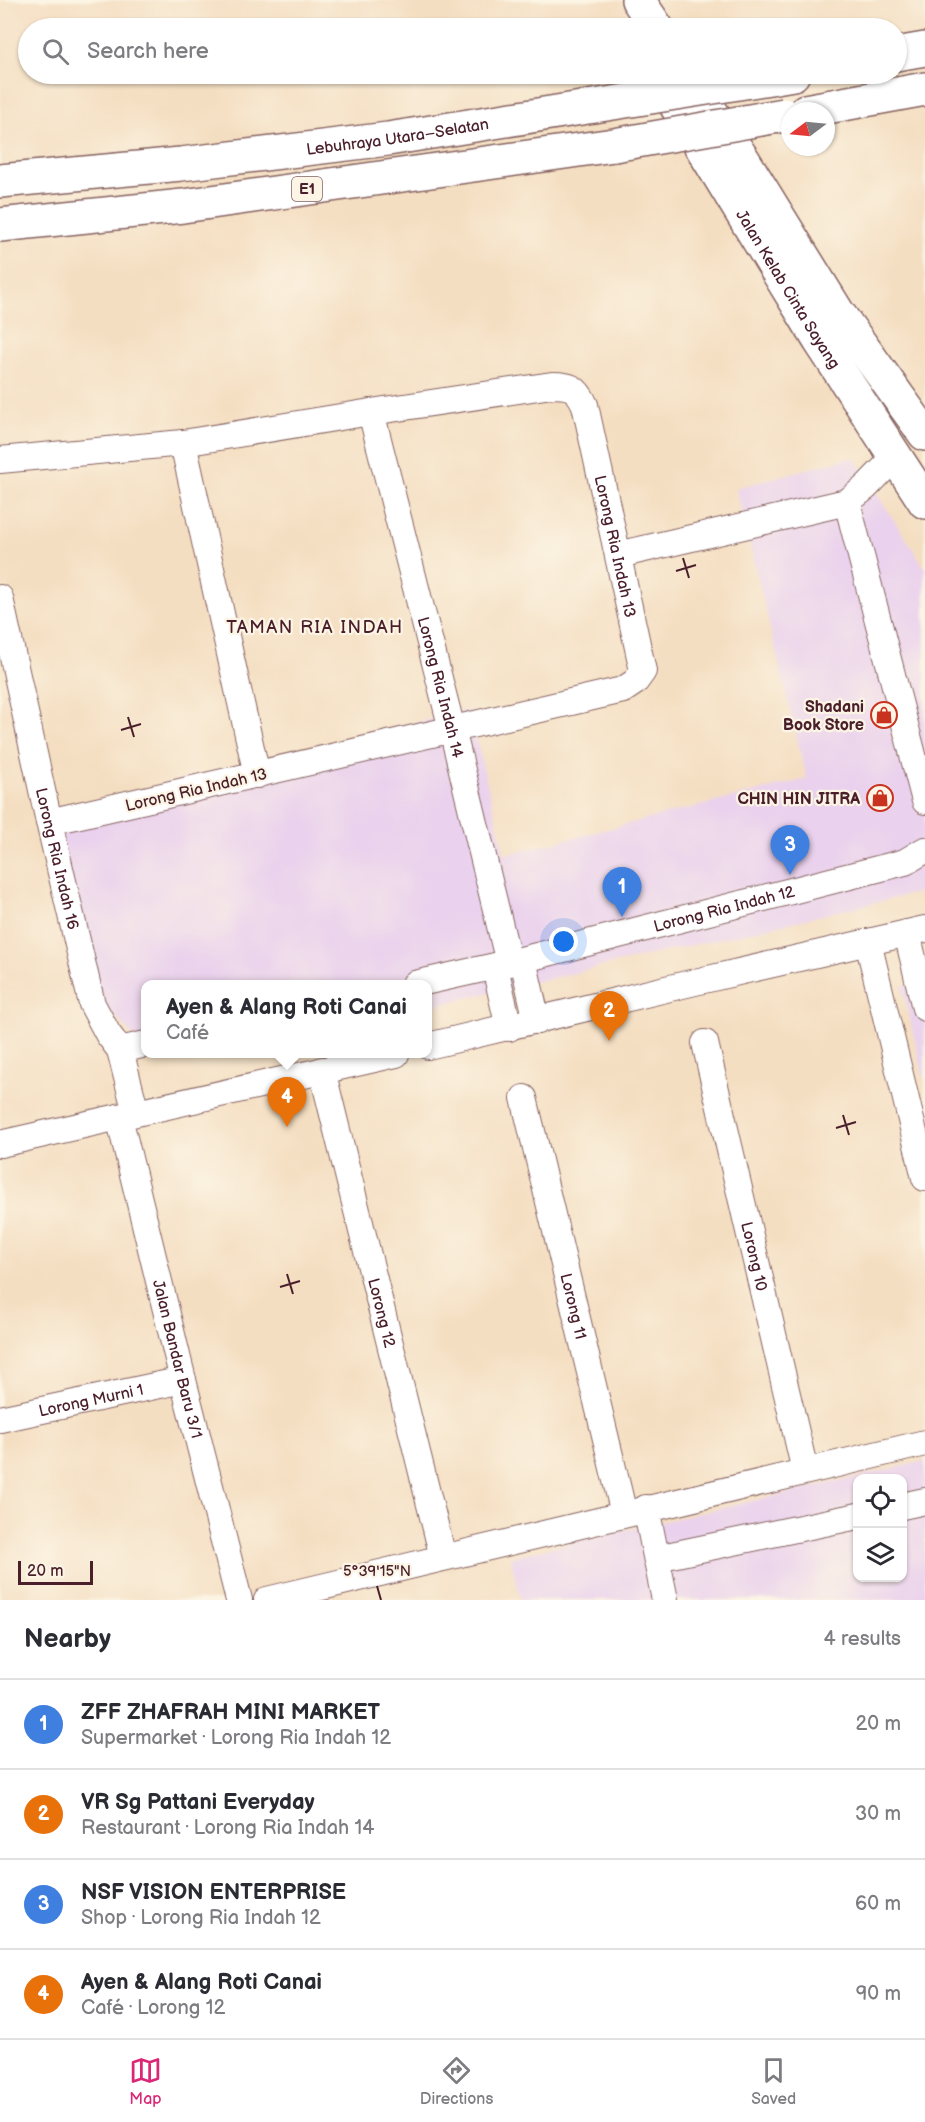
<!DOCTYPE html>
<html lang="en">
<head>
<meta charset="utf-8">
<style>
  :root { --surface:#fff; --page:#f7f7f7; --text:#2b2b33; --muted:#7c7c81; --line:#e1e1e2; --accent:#db2777 }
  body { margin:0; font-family:"Balsamiq Sans",sans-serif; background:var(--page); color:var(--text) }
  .controls { position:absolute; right:18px; bottom:18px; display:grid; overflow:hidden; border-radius:12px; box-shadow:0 2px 4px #0004 }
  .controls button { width:54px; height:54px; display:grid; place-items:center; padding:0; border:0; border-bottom:2px solid var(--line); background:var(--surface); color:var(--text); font:30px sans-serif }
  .compass { position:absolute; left:781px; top:102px; width:54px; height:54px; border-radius:50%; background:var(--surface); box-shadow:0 2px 4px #0004; rotate:254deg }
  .scale { position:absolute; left:18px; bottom:15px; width:75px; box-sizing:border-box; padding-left:6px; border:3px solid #4a1f2b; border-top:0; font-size:16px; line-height:21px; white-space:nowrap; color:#4a1f2b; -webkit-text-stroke:4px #fcf5e5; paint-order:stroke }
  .you { position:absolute; left:564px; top:942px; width:21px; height:21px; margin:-15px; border:4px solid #fff; border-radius:50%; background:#1a73e8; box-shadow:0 0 0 9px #1a73e833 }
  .badge { display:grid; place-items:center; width:39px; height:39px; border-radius:50%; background:var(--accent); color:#fff; font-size:20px; font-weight:700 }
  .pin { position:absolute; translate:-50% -50px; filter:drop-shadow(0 2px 3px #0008) }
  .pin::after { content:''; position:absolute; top:32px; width:21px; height:18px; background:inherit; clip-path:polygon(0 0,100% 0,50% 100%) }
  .popup { position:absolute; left:141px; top:980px; width:291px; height:78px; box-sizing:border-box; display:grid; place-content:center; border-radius:12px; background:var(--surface); filter:drop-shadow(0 2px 4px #0005); font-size:20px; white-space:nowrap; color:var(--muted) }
  .popup b { font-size:22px; color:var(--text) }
  .popup::after { content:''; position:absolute; left:50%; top:100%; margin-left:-12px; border:12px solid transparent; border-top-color:var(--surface) }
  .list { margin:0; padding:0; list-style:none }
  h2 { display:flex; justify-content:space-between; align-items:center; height:78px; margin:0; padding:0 24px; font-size:26px }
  h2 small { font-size:20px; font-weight:400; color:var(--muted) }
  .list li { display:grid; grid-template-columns:39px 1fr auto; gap:18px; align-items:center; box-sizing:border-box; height:90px; padding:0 24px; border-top:2px solid var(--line) }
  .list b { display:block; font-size:22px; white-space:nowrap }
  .list p { margin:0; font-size:20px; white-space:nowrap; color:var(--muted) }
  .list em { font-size:20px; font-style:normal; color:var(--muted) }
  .icon { flex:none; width:33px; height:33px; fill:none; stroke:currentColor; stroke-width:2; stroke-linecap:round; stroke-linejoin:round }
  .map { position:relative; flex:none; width:925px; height:1600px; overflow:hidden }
  .search { position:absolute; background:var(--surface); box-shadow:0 2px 4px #0004; left:18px; right:18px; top:18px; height:66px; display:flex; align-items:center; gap:15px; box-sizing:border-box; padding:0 21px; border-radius:33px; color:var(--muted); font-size:22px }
  .sheet { height:438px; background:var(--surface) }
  nav { display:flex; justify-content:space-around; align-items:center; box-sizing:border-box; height:84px; border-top:2px solid var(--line); background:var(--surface); font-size:16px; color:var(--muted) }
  nav a { display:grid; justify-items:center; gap:3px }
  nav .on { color:var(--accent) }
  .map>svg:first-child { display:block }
  .built { fill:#ead1ed; fill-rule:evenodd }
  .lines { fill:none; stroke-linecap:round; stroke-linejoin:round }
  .minor-casing { stroke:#866260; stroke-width:28 }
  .major-casing { stroke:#866260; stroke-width:36 }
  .highway-casing { stroke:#866260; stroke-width:36 }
  .minor { stroke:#fff; stroke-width:26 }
  .major { stroke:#fff; stroke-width:33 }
  .highway { stroke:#fff; stroke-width:33 }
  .highway-bridge-casing { stroke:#866260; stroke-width:36; stroke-linecap:butt }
  .highway-bridge { stroke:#fff; stroke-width:33 }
  .ticks { fill:none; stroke:#4a1f2b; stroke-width:2 }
  .labels { text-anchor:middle; stroke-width:4.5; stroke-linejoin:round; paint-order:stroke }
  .shield { fill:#fcf5e5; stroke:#7f5f63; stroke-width:1.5 }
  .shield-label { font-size:15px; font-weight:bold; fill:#4a1f2b }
  .street-label { font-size:16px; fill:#4a1f2b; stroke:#fcf5e5 }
  .poi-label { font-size:16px; font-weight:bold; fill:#4a1f2b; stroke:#fcf5e5; text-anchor:end }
  .neighbourhood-label { font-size:18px; letter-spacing:1.5px; fill:#4a1f2b; stroke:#fcf5e5 }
  .ticks-label { font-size:15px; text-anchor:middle; fill:#4a1f2b; stroke:#fcf5e5; stroke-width:4.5; stroke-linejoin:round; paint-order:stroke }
</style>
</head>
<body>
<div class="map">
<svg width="925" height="1600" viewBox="0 0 925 1600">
  <rect width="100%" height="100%" fill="#fcf5e5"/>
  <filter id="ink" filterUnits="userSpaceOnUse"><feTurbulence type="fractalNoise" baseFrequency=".0167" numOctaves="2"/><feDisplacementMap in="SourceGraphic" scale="12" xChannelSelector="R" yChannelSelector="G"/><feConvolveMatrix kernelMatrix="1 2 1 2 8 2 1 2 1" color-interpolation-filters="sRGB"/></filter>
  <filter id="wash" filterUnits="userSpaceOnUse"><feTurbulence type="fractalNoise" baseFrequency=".008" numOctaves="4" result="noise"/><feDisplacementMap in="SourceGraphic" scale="24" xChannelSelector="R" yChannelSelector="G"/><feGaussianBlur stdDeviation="1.35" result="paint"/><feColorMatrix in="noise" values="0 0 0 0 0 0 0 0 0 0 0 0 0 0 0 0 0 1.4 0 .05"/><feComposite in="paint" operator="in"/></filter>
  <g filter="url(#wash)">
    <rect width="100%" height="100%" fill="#f4dec1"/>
    <g class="built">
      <polygon points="853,457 925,568 925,891 428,1007 428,984 146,984 146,1050 98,998 54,811 469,710 505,855 807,779 736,488"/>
      <polygon points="925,980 925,1082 902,987"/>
      <polygon points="150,1054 232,1054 203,1060 154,1059"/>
      <path d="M925 1461V1600H521L510 1557ZM858 1478H902V1578H858Z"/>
    </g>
  </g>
  <g filter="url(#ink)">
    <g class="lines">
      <defs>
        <g id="minor">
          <path id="s1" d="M371 412 452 729 509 963"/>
          <polyline points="183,443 257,775"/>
          <path id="s2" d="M0 460 183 443 371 412 552 385C570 385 577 387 585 405L643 671 635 682 623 690 49 822"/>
          <polyline points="847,502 925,801"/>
          <polyline points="618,555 847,502 866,487 895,457"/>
          <path id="s3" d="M0 598 49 822 92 1004 108 1034 120 1050 136 1113"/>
          <polyline points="907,933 925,1008"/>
          <polyline points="868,942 925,1178"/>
          <polyline points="523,960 537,1021"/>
          <polyline points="495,967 509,1028"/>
          <path id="s4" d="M415 984 509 963 905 862 925 850"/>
          <path id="s5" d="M705 1043 805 1471"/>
          <polyline points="428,1046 695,982 925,929"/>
          <polyline points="120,1050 146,1044"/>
          <path id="s6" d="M322 1070 443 1557"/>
          <path id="s7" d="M524 1098 624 1514"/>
          <path id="s8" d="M119 1117 183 1380 239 1600"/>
          <polyline points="0,1144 396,1054"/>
          <path id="s9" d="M0 1419 183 1380"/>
          <polyline points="902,1506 925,1501"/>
          <polyline points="646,1508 665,1600"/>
          <polyline points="657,1558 858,1516"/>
          <polyline points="267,1600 925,1443"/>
        </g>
        <g id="major">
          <polyline points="638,0 657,28"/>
          <path id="s10" d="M657 74 820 341 925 502"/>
          <polyline points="686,74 744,161 838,313 925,434"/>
        </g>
        <g id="highway">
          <polyline points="896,54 925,49"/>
          <polyline points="770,78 793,74"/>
          <polyline points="805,111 925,89"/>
          <path id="s11" d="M0 181 181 164 388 139 594 106"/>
          <polyline points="0,225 183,206 614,145"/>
        </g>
      </defs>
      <use href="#minor" class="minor-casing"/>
      <use href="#major" class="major-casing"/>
      <use href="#highway" class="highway-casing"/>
      <use href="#minor" class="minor"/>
      <use href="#major" class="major"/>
      <use href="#highway" class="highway"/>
      <defs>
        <g id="highway-bridge">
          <polyline points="594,106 770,78"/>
          <polyline points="614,145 784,115"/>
        </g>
      </defs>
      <use href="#highway-bridge" class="highway-bridge-casing"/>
      <use href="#highway-bridge" class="highway-bridge"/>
    </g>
  </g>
  <path class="ticks" d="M683 558 689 578M676 571 696 565M128 717 134 737M121 730 141 724M843 1115 849 1135M836 1128 856 1122M287 1274 293 1294M280 1287 300 1281M377 1586 381 1600"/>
  <defs>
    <symbol id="shop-ring" viewBox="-11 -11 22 22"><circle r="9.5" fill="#fcf5e5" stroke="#c8321e" stroke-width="1.5"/><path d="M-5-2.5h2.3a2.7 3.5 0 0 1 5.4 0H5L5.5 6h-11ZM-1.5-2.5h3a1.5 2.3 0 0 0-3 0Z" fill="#c8321e"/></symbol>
  </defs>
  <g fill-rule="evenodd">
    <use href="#shop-ring" x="869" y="700" width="30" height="30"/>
    <use href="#shop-ring" x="865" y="783" width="30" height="30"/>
  </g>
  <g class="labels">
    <rect class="shield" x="292" y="177" width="30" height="24" rx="4.5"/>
    <g class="shield-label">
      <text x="307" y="194">E1</text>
    </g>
    <g class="street-label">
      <text dy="6" stroke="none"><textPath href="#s11" startOffset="400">Lebuhraya Utara–Selatan</textPath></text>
      <text dy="6" stroke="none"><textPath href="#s10" startOffset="252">Jalan Kelab Cinta Sayang</textPath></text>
      <text dy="6" stroke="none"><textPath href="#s2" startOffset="744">Lorong Ria Indah 13</textPath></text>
      <text dy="6" stroke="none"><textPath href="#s1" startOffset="284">Lorong Ria Indah 14</textPath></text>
      <text transform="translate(196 789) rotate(-13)" y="6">Lorong Ria Indah 13</text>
      <text dy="6" stroke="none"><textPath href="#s3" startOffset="267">Lorong Ria Indah 16</textPath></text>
      <text dy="6" stroke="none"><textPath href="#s4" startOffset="318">Lorong Ria Indah 12</textPath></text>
      <text dy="6" stroke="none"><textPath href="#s5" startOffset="219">Lorong 10</textPath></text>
      <text dy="6" stroke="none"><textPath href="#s7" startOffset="214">Lorong 11</textPath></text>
      <text dy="6" stroke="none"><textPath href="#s6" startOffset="250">Lorong 12</textPath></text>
      <text dy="6" stroke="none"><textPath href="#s8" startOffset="249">Jalan Bandar Baru 3/1</textPath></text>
      <text dy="6" stroke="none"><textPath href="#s9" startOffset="93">Lorong Murni 1</textPath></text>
    </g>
    <g class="poi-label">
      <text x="864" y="712">Shadani<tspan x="864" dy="18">Book Store</tspan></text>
      <text x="860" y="804">CHIN HIN JITRA</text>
    </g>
    <g class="neighbourhood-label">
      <text x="315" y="633">TAMAN RIA INDAH</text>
    </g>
  </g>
  <g class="ticks-label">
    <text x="377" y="1576">5°39'15"N</text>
  </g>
</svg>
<div class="controls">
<button><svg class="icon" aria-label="locate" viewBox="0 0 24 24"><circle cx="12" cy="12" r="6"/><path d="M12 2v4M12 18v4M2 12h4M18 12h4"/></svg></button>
<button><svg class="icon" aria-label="layers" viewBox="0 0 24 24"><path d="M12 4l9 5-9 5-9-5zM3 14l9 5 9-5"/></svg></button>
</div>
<svg class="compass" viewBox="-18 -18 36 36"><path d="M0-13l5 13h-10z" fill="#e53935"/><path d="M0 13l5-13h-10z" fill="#7c7c81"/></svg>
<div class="scale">20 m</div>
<div class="you"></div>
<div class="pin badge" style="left:622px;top:917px;background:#3f7fe0">1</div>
<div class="pin badge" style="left:609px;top:1041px;background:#e8710a">2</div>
<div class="pin badge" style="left:790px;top:875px;background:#3f7fe0">3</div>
<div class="pin badge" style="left:287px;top:1127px;background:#e8710a">4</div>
<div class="popup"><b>Ayen &amp; Alang Roti Canai</b>Café</div>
<div class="search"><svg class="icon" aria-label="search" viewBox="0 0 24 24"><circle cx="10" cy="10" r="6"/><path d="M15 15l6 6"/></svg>Search here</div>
</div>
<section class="sheet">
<h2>Nearby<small>4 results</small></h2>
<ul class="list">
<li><span class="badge" style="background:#3f7fe0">1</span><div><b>ZFF ZHAFRAH MINI MARKET</b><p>Supermarket · Lorong Ria Indah 12</p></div><em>20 m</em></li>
<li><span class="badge" style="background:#e8710a">2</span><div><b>VR Sg Pattani Everyday</b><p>Restaurant · Lorong Ria Indah 14</p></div><em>30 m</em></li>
<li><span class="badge" style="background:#3f7fe0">3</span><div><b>NSF VISION ENTERPRISE</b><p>Shop · Lorong Ria Indah 12</p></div><em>60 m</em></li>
<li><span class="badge" style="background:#e8710a">4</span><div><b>Ayen &amp; Alang Roti Canai</b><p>Café · Lorong 12</p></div><em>90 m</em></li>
</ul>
</section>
<nav>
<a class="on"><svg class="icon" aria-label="map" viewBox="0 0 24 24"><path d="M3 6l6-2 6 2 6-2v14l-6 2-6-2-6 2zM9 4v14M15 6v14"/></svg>Map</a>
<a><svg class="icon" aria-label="directions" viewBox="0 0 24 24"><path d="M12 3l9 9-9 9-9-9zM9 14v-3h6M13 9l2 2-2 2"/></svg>Directions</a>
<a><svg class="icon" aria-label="saved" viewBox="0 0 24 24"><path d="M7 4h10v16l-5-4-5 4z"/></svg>Saved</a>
</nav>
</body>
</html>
